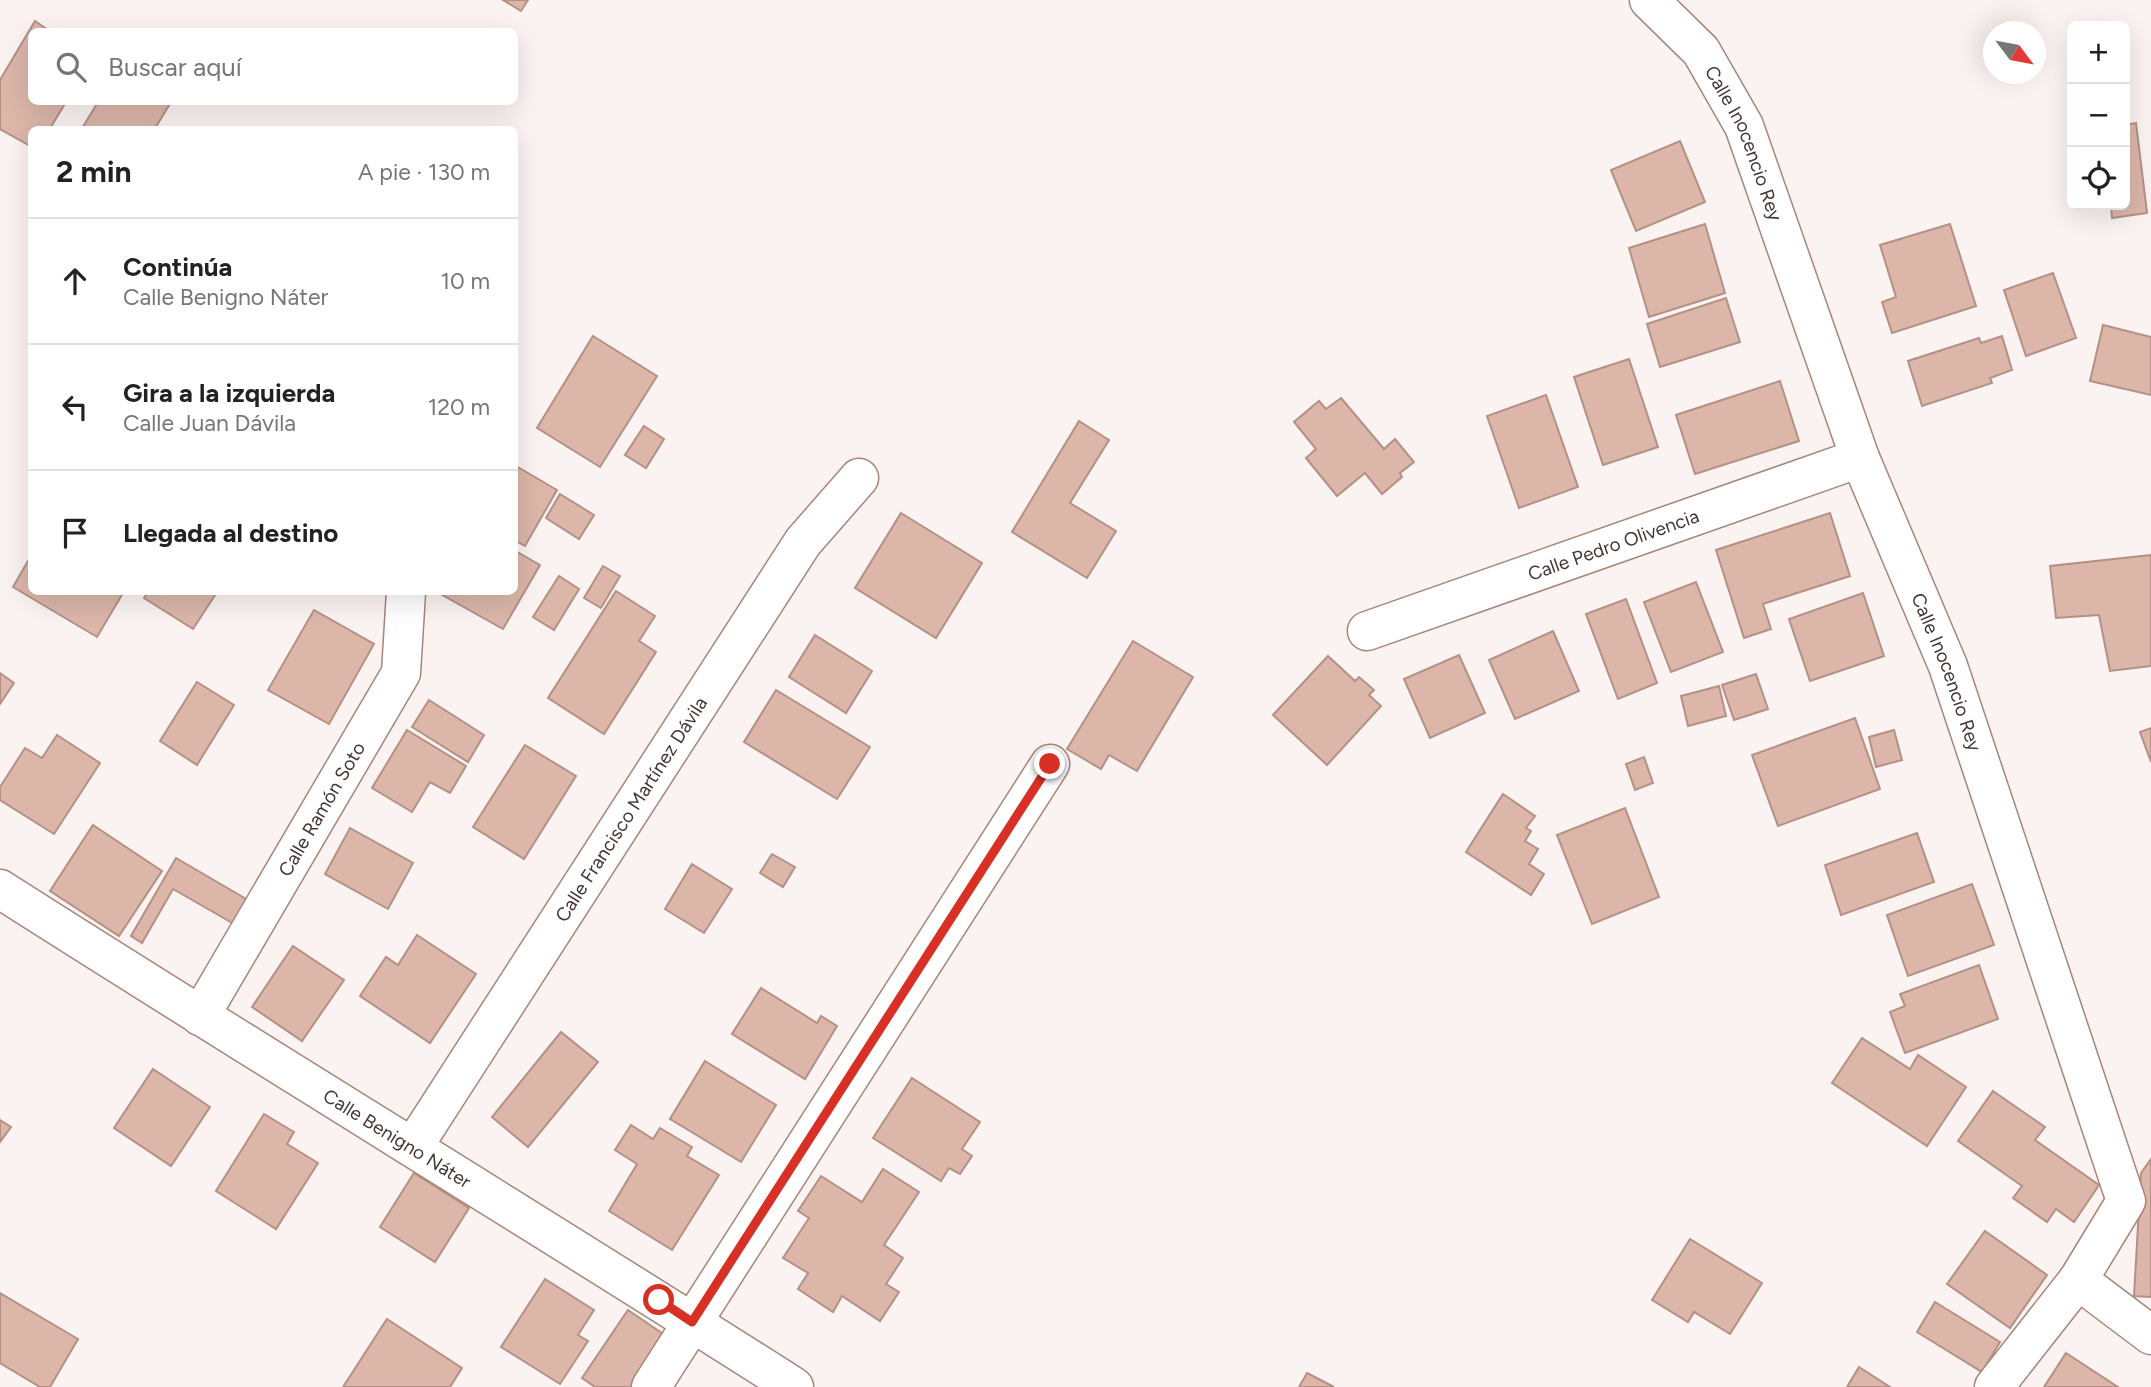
<!DOCTYPE html>
<html lang="es">
<head>
<meta charset="utf-8">
<style>
  :root { --surface:#fff; --page:#f2f2f2; --text:#222; --muted:#767676; --line:#e0e0e0 }
  body { margin:0; font-family:Figtree,sans-serif; background:var(--page); color:var(--text) }
  .controls { position:absolute; right:21px; top:21px; display:grid; overflow:hidden; border-radius:10px; box-shadow:0 7px 28px #0002 }
  .controls button { width:63px; height:63px; display:grid; place-items:center; padding:0; border:0; border-bottom:2px solid var(--line); background:var(--surface); color:var(--text); font:35px sans-serif }
  .compass { position:absolute; left:1983px; top:21px; width:63px; height:63px; border-radius:50%; background:var(--surface); box-shadow:0 7px 28px #0002; rotate:122deg }
  .stop { position:absolute; width:21px; height:21px; margin:-16px; border:5px solid #d93025; border-radius:50%; background:#fff }
  .stop.end { background:#d93025; border-color:#fff; box-shadow:0 2px 7px #0008 }
  .list { margin:0; padding:0; list-style:none }
  h2 { display:flex; justify-content:space-between; align-items:center; height:91px; margin:0; padding:0 28px; font-size:30px }
  h2 small { font-size:23px; font-weight:400; color:var(--muted) }
  .list li { display:grid; grid-template-columns:46px 1fr auto; gap:21px; align-items:center; box-sizing:border-box; height:126px; padding:0 28px; border-top:2px solid var(--line) }
  .list b { display:block; font-size:26px; white-space:nowrap }
  .list p { margin:0; font-size:23px; white-space:nowrap; color:var(--muted) }
  .list em { font-size:23px; font-style:normal; color:var(--muted) }
  .icon { flex:none; width:38px; height:38px; fill:none; stroke:currentColor; stroke-width:2; stroke-linecap:round; stroke-linejoin:round }
  .map { position:relative; flex:none; width:2151px; height:1387px; overflow:hidden }
  .search { position:absolute; background:var(--surface); box-shadow:0 7px 28px #0002; left:28px; top:28px; width:490px; height:77px; display:flex; align-items:center; gap:18px; box-sizing:border-box; padding:0 24px; border-radius:10px; color:var(--muted); font-size:26px }
  .panel { position:absolute; background:var(--surface); box-shadow:0 7px 28px #0002; left:28px; top:126px; width:490px; height:469px; border-radius:10px }
  .map>svg:first-child { display:block }
  .building { fill:#dbb6a9; stroke:#b49085; stroke-width:2 }
  .lines { fill:none; stroke-linecap:round; stroke-linejoin:round }
  .street-casing { stroke:#a88579; stroke-width:41 }
  .street { stroke:#fff; stroke-width:38 }
  .route { stroke:#d93025; stroke-width:9 }
  .labels { text-anchor:middle; stroke-width:5; stroke-linejoin:round; paint-order:stroke }
  .street-label { font-size:19px; fill:#453631; stroke:#fbf3f1 }
</style>
</head>
<body>
<div class="map">
<svg width="2151" height="1387" viewBox="0 0 2151 1387">
  <rect width="100%" height="100%" fill="#fbf3f1"/>
  <g class="building">
    <polygon points="503,0 528,0 521,11"/>
    <polygon points="35,21 51,32 32,32 32,102 66,102 49,130 32,130 32,147 0,129 0,80"/>
    <polygon points="98,102 171,102 154,130 81,130"/>
    <polygon points="2136,123 2147,213 2112,218 2111,205 2125,205 2125,125"/>
    <polygon points="1680,141 1705,202 1636,231 1611,170"/>
    <polygon points="1705,224 1725,293 1649,317 1629,248"/>
    <polygon points="1950,224 1976,306 1892,333 1882,302 1896,297 1880,245"/>
    <polygon points="2053,273 2076,338 2026,356 2004,290"/>
    <polygon points="1726,298 1740,342 1660,367 1647,324"/>
    <polygon points="2103,325 2151,337 2151,395 2090,381"/>
    <polygon points="593,336 657,376 600,467 537,428"/>
    <polygon points="2002,336 2012,370 1990,378 1992,383 1922,406 1908,361 1979,338 1981,343"/>
    <polygon points="1629,359 1658,447 1603,465 1574,377"/>
    <polygon points="1780,381 1799,441 1695,474 1676,415"/>
    <polygon points="1546,395 1578,487 1519,508 1487,416"/>
    <polygon points="1341,398 1384,449 1395,439 1414,462 1400,473 1402,477 1382,494 1365,473 1337,496 1306,458 1316,449 1294,422 1319,401 1326,409"/>
    <polygon points="1079,421 1109,440 1070,503 1116,531 1087,578 1012,532"/>
    <polygon points="644,426 664,439 646,468 625,455"/>
    <polygon points="516,466 557,490 525,546 514,540 514,470"/>
    <polygon points="560,494 594,515 579,539 546,518"/>
    <polygon points="901,513 982,563 936,638 855,588"/>
    <polygon points="1830,513 1850,576 1763,604 1771,629 1744,638 1716,550"/>
    <polygon points="514,550 540,565 503,629 437,592 514,592"/>
    <polygon points="32,554 32,592 123,593 97,637 13,587"/>
    <polygon points="2151,555 2151,666 2110,671 2099,615 2056,618 2050,566"/>
    <polygon points="603,566 620,576 601,608 584,598"/>
    <polygon points="559,576 579,589 554,630 533,617"/>
    <polygon points="1696,582 1723,652 1671,672 1644,602"/>
    <polygon points="616,591 655,616 639,641 656,652 604,734 548,698"/>
    <polygon points="148,592 217,592 193,629 144,598"/>
    <polygon points="1863,593 1884,656 1810,681 1789,619"/>
    <polygon points="1626,599 1657,683 1618,699 1586,614"/>
    <polygon points="314,610 374,644 329,724 268,690"/>
    <polygon points="1553,631 1579,691 1515,719 1489,660"/>
    <polygon points="815,635 872,671 846,713 789,677"/>
    <polygon points="1133,641 1193,677 1137,771 1109,755 1101,769 1067,749"/>
    <polygon points="1459,655 1485,713 1430,738 1404,679"/>
    <polygon points="1328,656 1355,681 1359,677 1374,690 1369,695 1381,706 1327,765 1273,715"/>
    <polygon points="0,673 14,683 0,704"/>
    <polygon points="1756,674 1768,709 1734,720 1722,685"/>
    <polygon points="197,682 234,705 197,765 160,741"/>
    <polygon points="1719,686 1726,716 1688,726 1681,696"/>
    <polygon points="776,690 870,747 837,799 744,742"/>
    <polygon points="429,700 484,735 468,762 412,727"/>
    <polygon points="1855,718 1880,789 1778,826 1752,755"/>
    <polygon points="2151,728 2151,762 2140,732"/>
    <polygon points="407,730 466,766 450,793 430,782 412,812 372,788"/>
    <polygon points="1894,730 1902,760 1876,767 1869,737"/>
    <polygon points="57,735 100,763 54,834 0,800 0,787 25,748 42,758"/>
    <polygon points="525,745 576,776 524,859 473,827"/>
    <polygon points="1644,757 1653,783 1635,790 1626,764"/>
    <polygon points="1503,794 1535,816 1526,828 1531,831 1525,841 1538,849 1529,864 1544,874 1531,895 1466,852"/>
    <polygon points="1625,808 1659,897 1592,924 1557,835"/>
    <polygon points="93,825 162,871 119,936 50,891"/>
    <polygon points="350,828 413,863 388,909 325,874"/>
    <polygon points="1917,833 1934,882 1841,915 1825,865"/>
    <polygon points="772,854 795,867 783,887 760,873"/>
    <polygon points="176,858 248,900 234,924 173,889 142,943 131,936"/>
    <polygon points="692,864 732,889 704,933 665,909"/>
    <polygon points="1972,884 1994,945 1908,976 1887,915"/>
    <polygon points="417,935 476,974 430,1043 360,996 386,957 398,965"/>
    <polygon points="293,946 344,980 302,1041 252,1007"/>
    <polygon points="1979,965 1998,1019 1905,1053 1890,1012 1905,1006 1900,994"/>
    <polygon points="761,988 817,1023 821,1016 837,1026 805,1079 732,1034"/>
    <polygon points="561,1032 598,1062 528,1147 492,1117"/>
    <polygon points="1862,1038 1910,1069 1918,1055 1966,1087 1927,1146 1832,1083"/>
    <polygon points="705,1061 776,1105 741,1162 670,1119"/>
    <polygon points="153,1069 210,1107 171,1166 114,1128"/>
    <polygon points="912,1078 980,1122 962,1149 972,1156 960,1174 949,1168 941,1181 873,1138"/>
    <polygon points="1993,1091 2045,1127 2035,1140 2099,1185 2074,1222 2056,1209 2047,1222 2013,1198 2022,1186 1958,1141"/>
    <polygon points="264,1114 294,1132 287,1144 318,1163 276,1229 216,1191"/>
    <polygon points="0,1120 11,1127 0,1142"/>
    <polygon points="631,1125 653,1139 660,1128 692,1147 687,1156 719,1175 672,1250 609,1211 637,1164 615,1150"/>
    <polygon points="2151,1159 2151,1297 2134,1296 2141,1173"/>
    <polygon points="883,1169 919,1192 884,1245 903,1258 886,1284 899,1292 880,1321 842,1296 833,1312 798,1289 808,1273 783,1258 809,1218 798,1211 821,1176 862,1202"/>
    <polygon points="414,1173 469,1208 435,1262 380,1227"/>
    <polygon points="1985,1231 2047,1275 2010,1328 1947,1284"/>
    <polygon points="1690,1239 1762,1283 1730,1334 1694,1312 1688,1322 1652,1300"/>
    <polygon points="545,1279 594,1310 578,1335 588,1341 560,1384 501,1347"/>
    <polygon points="0,1293 78,1339 50,1387 40,1387 0,1363"/>
    <polygon points="1935,1302 2000,1342 1982,1372 1917,1332"/>
    <polygon points="628,1310 672,1340 641,1387 595,1387 582,1378"/>
    <polygon points="387,1319 462,1368 450,1387 343,1387"/>
    <polygon points="2066,1353 2118,1387 2044,1387"/>
    <polygon points="1859,1367 1890,1387 1847,1387"/>
    <polygon points="1307,1373 1334,1387 1299,1387"/>
  </g>
  <g class="lines">
    <defs>
      <g id="street">
        <path id="s1" d="M1649 0 1701 51 1744 126 1860 458 1948 666 2126 1201 2078 1280 1994 1387"/>
        <path id="s2" d="M1367 631 1860 458"/>
        <path id="s3" d="M0 889C263 1057 531 1219 794 1387"/>
        <path id="s4" d="M200 1016 401 673 406 592"/>
        <path id="s5" d="M413 1147 803 542 859 478"/>
        <polyline points="2078,1280 2151,1335"/>
        <polyline points="651,1387 1050,764"/>
      </g>
    </defs>
    <use href="#street" class="street-casing"/>
    <use href="#street" class="street"/>
  </g>
  <g class="lines">
    <polyline class="route" points="659,1300 692,1322 1050,764"/>
  </g>
  <g class="labels">
    <g class="street-label">
      <text dy="7" stroke="none"><textPath href="#s1" startOffset="175">Calle Inocencio Rey</textPath></text>
      <text dy="7" stroke="none"><textPath href="#s2" startOffset="261">Calle Pedro Olivencia</textPath></text>
      <text dy="7" stroke="none"><textPath href="#s1" startOffset="742">Calle Inocencio Rey</textPath></text>
      <text dy="7" stroke="none"><textPath href="#s4" startOffset="240">Calle Ramón Soto</textPath></text>
      <text dy="7" stroke="none"><textPath href="#s5" startOffset="402">Calle Francisco Martínez Dávila</textPath></text>
      <text dy="7" stroke="none"><textPath href="#s3" startOffset="469">Calle Benigno Náter</textPath></text>
    </g>
  </g>
</svg>
<div class="controls">
<button>+</button>
<button>−</button>
<button><svg class="icon" aria-label="locate" viewBox="0 0 24 24"><circle cx="12" cy="12" r="6"/><path d="M12 2v4M12 18v4M2 12h4M18 12h4"/></svg></button>
</div>
<svg class="compass" viewBox="-18 -18 36 36"><path d="M0-13l5 13h-10z" fill="#e53935"/><path d="M0 13l5-13h-10z" fill="#767676"/></svg>
<div class="stop" style="left:659px;top:1300px"></div>
<div class="stop end" style="left:1050px;top:764px"></div>
<div class="search"><svg class="icon" aria-label="search" viewBox="0 0 24 24"><circle cx="10" cy="10" r="6"/><path d="M15 15l6 6"/></svg>Buscar aquí</div>
<section class="panel">
<h2>2 min<small>A pie · 130 m</small></h2>
<ul class="list">
<li><svg class="icon" aria-label="ahead" viewBox="0 0 24 24"><path d="M12 20V5M6 11l6-6 6 6"/></svg><div><b>Continúa</b><p>Calle Benigno Náter</p></div><em>10 m</em></li>
<li><svg class="icon" aria-label="left" viewBox="0 0 24 24"><path d="M17 20v-9H6M10 6l-5 5 5 5"/></svg><div><b>Gira a la izquierda</b><p>Calle Juan Dávila</p></div><em>120 m</em></li>
<li><svg class="icon" aria-label="arrive" viewBox="0 0 24 24"><path d="M6 21V4h12l-3 4 3 4H6"/></svg><div><b>Llegada al destino</b></div></li>
</ul>
</section>
</div>
</body>
</html>
